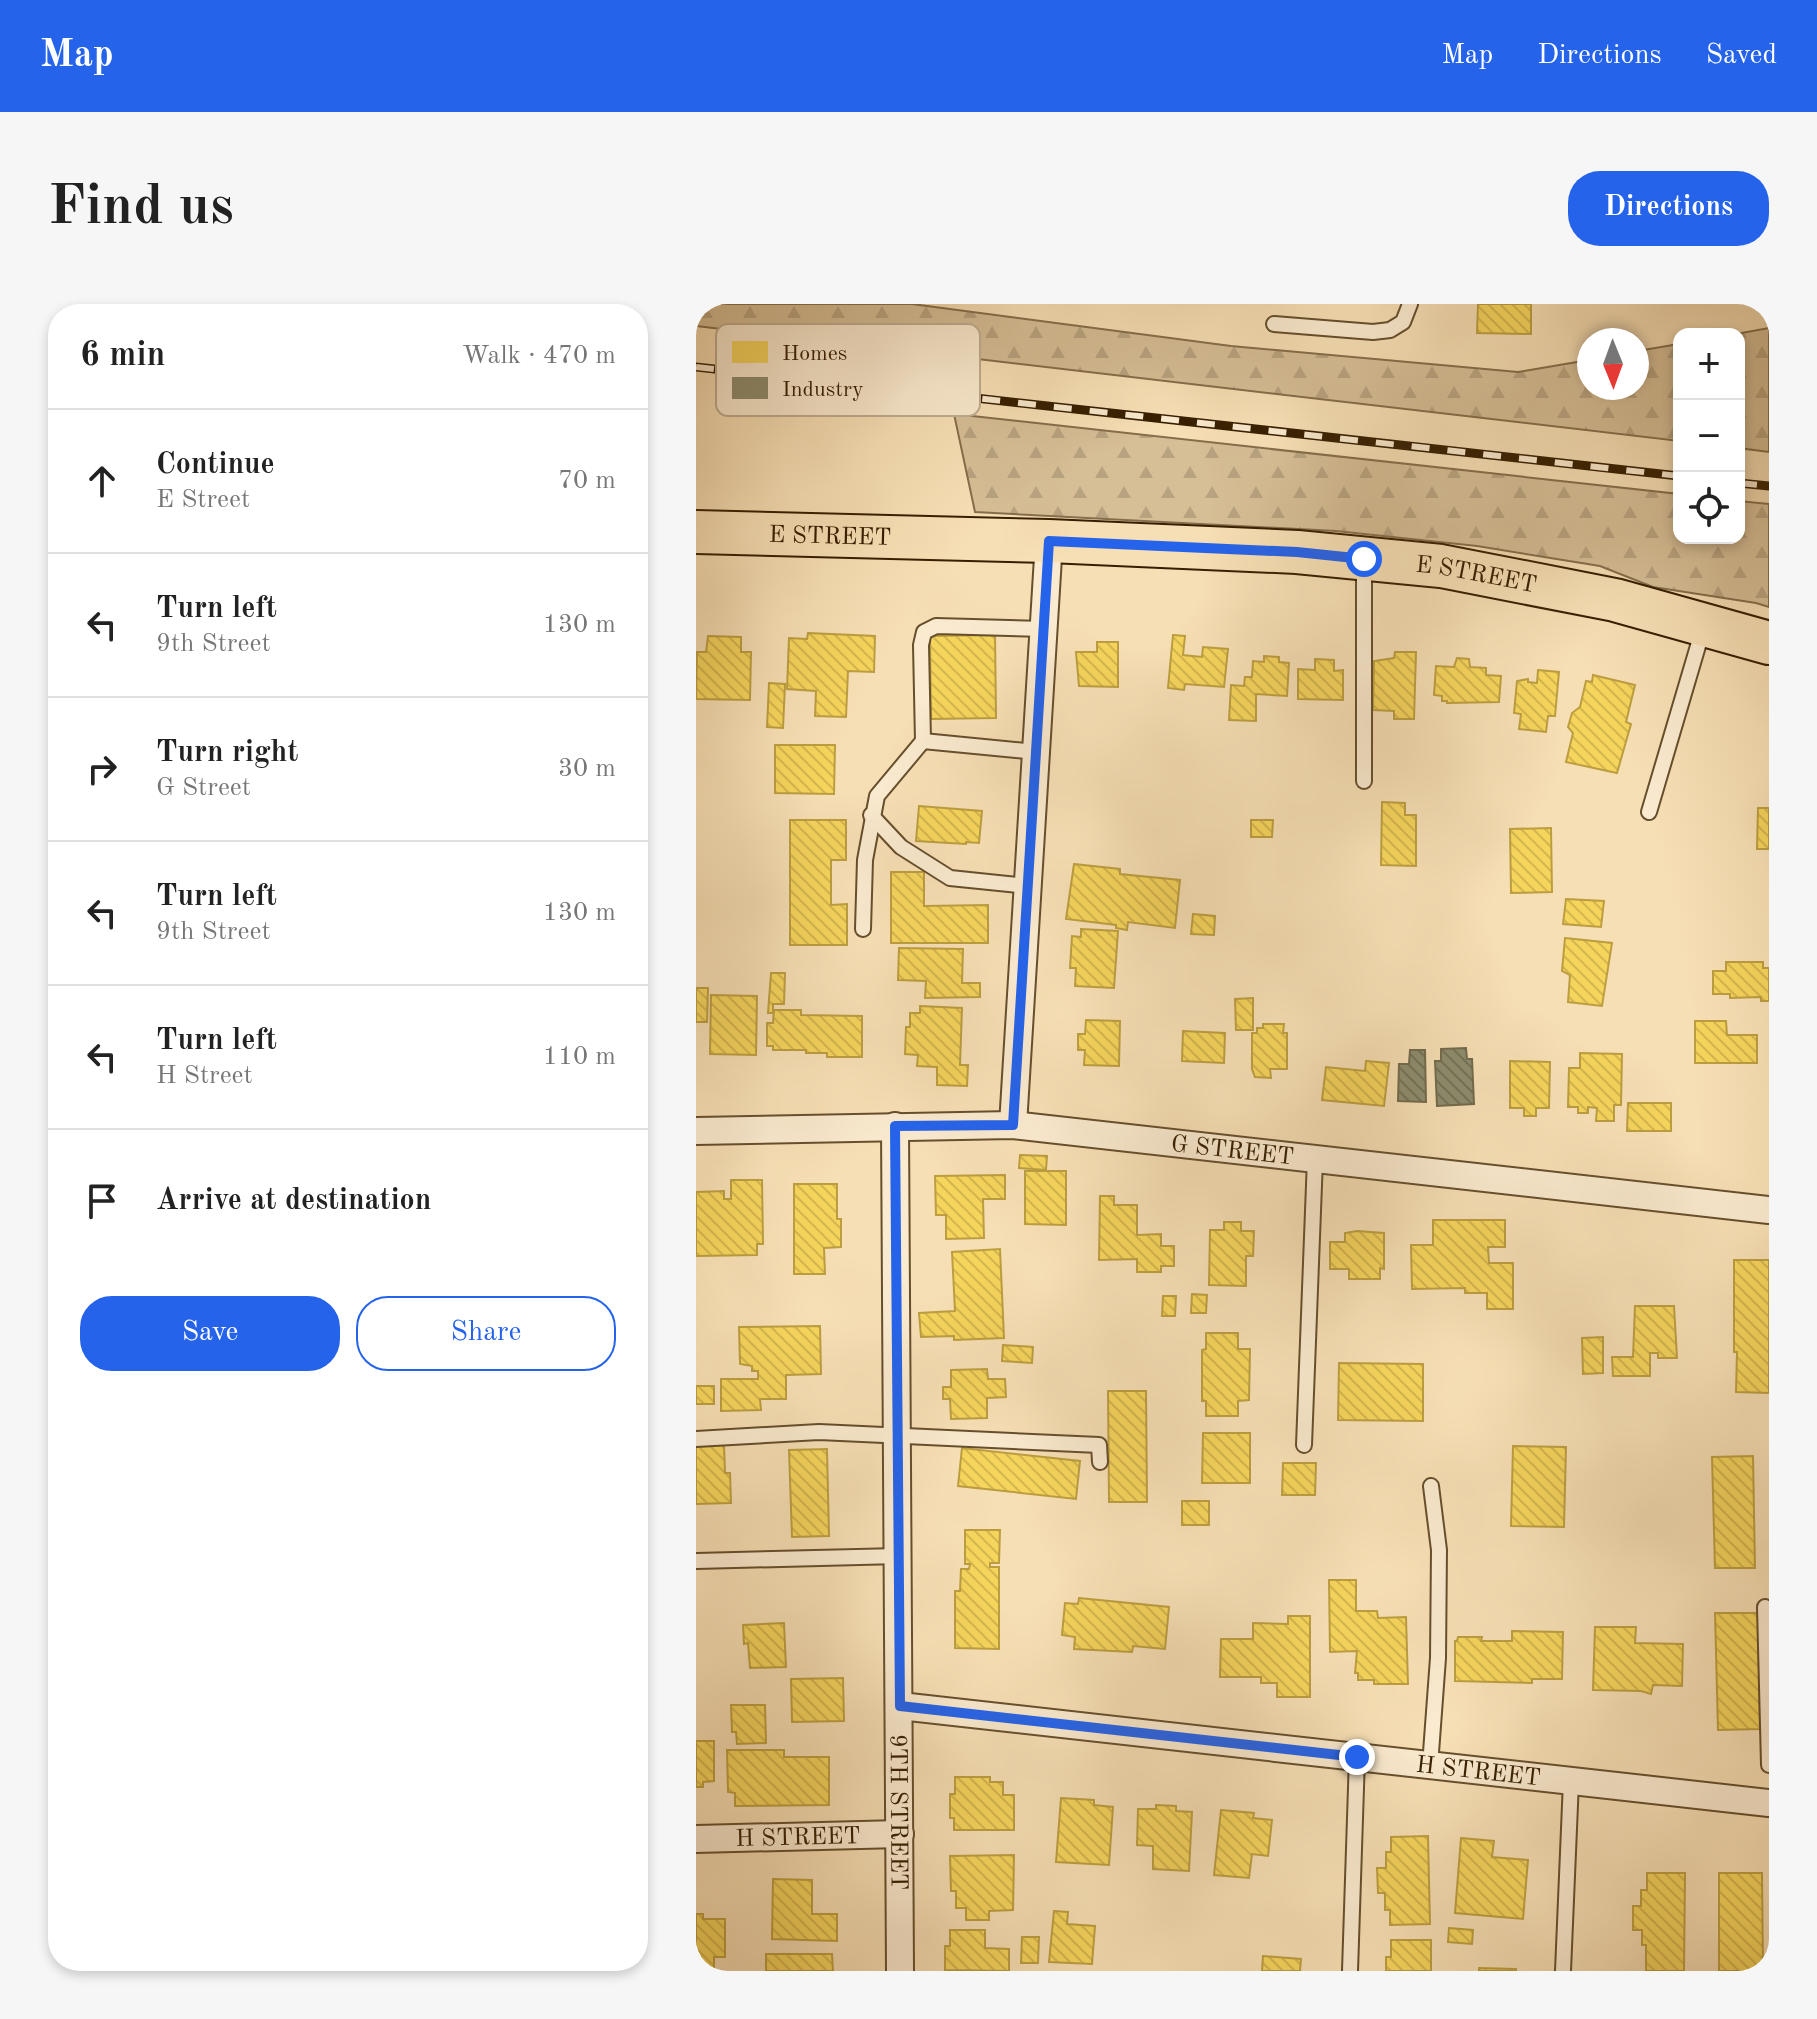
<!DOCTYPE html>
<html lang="en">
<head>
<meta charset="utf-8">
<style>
  :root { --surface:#fff; --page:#f6f6f6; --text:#222; --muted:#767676; --line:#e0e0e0; --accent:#2563eb }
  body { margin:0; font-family:"Old Standard TT",serif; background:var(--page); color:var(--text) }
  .controls { position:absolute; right:24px; top:24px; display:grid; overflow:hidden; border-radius:16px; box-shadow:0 4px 12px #0003 }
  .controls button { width:72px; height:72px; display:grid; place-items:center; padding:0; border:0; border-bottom:2px solid var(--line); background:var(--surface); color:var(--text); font:40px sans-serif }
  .compass { position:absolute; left:881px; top:24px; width:72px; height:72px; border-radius:50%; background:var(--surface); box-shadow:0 4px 12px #0003; rotate:179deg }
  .stop { position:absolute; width:24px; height:24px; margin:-18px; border:6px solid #2563eb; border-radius:50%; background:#fff }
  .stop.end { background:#2563eb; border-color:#fff; box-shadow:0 2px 8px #0008 }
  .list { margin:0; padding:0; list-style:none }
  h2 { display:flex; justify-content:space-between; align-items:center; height:104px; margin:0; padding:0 32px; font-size:34px }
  h2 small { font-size:26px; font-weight:400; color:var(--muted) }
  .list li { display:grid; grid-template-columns:52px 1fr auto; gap:24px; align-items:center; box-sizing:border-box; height:144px; padding:0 32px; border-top:2px solid var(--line) }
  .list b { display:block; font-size:30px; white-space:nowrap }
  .list p { margin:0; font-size:26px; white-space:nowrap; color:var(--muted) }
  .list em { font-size:26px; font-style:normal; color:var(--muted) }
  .actions { display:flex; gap:16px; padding:24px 32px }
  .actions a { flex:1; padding:18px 0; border:2px solid var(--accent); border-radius:32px; text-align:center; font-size:28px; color:var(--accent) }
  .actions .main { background:var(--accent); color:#fff }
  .icon { flex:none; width:44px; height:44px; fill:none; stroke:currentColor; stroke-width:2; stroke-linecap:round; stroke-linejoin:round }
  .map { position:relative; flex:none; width:1073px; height:1667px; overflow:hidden; border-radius:32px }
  header { display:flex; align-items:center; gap:48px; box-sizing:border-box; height:112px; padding:0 40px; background:var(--accent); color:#fff }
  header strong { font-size:38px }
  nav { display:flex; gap:44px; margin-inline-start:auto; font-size:28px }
  .intro { display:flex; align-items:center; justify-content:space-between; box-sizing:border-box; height:192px; padding:0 48px }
  h1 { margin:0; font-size:56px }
  .button { padding:20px 36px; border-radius:32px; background:var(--accent); color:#fff; font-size:28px; font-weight:700 }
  main { display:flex; gap:48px; padding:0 48px }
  aside { flex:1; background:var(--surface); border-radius:32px; box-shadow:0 4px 12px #0003 }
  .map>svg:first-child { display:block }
  .forest { fill:url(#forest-firs); stroke:#866e4b; stroke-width:2 }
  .homes { fill:url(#homes-back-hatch); stroke:#bc9e40; stroke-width:2 }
  .industry { fill:url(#industry-back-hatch); stroke:#726b4d; stroke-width:2 }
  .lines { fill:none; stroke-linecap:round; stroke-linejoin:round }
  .lane-casing { stroke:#664f2d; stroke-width:18 }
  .street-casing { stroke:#664f2d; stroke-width:30 }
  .primary-casing { stroke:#361f00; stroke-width:46 }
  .lane { stroke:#faeacf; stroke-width:14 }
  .street { stroke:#faeacf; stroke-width:26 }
  .primary { stroke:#f7dfb5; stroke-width:42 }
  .rail-casing { stroke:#361f00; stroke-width:9 }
  .rail { stroke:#faeacf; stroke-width:6; stroke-dasharray:18; stroke-linecap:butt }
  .route { stroke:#2563eb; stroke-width:10 }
  .labels { text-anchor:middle; stroke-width:8; stroke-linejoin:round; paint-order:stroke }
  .street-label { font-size:24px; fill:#361f00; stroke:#faeacf }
  .key { fill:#faeacf; stroke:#bfad91; stroke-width:2 }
  .key-label { font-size:22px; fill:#361f00 }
</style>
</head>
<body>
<header>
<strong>Map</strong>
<nav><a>Map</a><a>Directions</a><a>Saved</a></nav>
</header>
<div class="intro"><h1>Find us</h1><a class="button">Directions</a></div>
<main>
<aside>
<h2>6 min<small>Walk · 470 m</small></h2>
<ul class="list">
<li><svg class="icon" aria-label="ahead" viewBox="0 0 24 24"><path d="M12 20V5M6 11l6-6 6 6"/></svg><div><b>Continue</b><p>E Street</p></div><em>70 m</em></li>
<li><svg class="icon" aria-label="left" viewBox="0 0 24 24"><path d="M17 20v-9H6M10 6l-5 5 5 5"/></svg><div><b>Turn left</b><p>9th Street</p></div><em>130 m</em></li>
<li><svg class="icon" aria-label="right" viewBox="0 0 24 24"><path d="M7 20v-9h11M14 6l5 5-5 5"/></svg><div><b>Turn right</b><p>G Street</p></div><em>30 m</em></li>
<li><svg class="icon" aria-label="left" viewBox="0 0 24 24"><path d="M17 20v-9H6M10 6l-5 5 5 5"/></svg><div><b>Turn left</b><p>9th Street</p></div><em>130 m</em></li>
<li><svg class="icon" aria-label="left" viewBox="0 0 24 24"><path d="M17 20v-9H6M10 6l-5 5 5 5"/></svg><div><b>Turn left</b><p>H Street</p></div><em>110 m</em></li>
<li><svg class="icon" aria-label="arrive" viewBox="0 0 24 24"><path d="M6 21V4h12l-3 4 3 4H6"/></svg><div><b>Arrive at destination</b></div></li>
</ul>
<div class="actions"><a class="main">Save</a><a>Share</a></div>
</aside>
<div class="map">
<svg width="1073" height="1667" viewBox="0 0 1073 1667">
  <defs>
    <pattern id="forest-firs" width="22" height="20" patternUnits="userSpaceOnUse" patternTransform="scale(2)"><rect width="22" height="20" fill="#d6be96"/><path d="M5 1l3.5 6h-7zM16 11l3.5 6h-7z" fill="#b8a380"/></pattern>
    <pattern id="homes-back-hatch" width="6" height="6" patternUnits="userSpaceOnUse" patternTransform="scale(2)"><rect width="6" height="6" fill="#f6d55c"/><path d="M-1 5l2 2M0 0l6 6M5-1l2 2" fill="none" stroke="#d4b64e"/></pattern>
    <pattern id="industry-back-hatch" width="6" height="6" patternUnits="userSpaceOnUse" patternTransform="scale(2)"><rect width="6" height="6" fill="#8c8c6e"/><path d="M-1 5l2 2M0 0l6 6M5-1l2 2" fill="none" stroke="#737258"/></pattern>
  </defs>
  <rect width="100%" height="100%" fill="#f7dfb5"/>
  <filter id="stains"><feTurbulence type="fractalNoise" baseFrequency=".0025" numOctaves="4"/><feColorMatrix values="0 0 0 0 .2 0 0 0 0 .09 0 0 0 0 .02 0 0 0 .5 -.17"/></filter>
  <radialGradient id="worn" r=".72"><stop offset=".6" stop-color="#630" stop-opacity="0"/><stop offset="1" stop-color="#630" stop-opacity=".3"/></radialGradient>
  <g class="forest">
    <polygon points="0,0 216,0 535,42 822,68 893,56 893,84 941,84 941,47 983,40 983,137 0,22"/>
    <polygon points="1073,24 1073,148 1043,144 1043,30 1040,30"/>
    <polygon points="258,110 983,190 983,234 1043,234 1043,197 1073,200 1073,303 1060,299 957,283 904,262 781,242 640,227 279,208"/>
  </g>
  <g class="homes">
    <polygon points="782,0 835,0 835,30 781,29"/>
    <polygon points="112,329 179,332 178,368 152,367 150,413 119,412 120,387 91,385 93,334 111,335"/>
    <polygon points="299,331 300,414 235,415 234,332"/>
    <polygon points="477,331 489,332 487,351 506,353 507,343 532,345 528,383 489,380 488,386 472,384"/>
    <polygon points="12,332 45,333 45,348 55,348 54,396 0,395 1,348 10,348"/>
    <polygon points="401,338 422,338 422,383 383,382 380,348 401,348"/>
    <polygon points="699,348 720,348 718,415 698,415 698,407 677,406 678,357 698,354"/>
    <polygon points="568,352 583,353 583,358 593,359 591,392 560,390 560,417 533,416 535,381 548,382 549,373 556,373 557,357 568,358"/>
    <polygon points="761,354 773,355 774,363 790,364 790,371 805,372 803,398 751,399 751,397 746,397 746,392 738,391 740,362 758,363"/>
    <polygon points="619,355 638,356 638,367 647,366 647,396 602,395 602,365 619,366"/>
    <polygon points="842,366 863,368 859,412 852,412 850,428 823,425 825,410 818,409 821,377 832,375 832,378 841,379"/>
    <polygon points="897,371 939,381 930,418 935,420 921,469 870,458 877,429 872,423 876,409 884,403 890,377 896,378"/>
    <polygon points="73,379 89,380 87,424 71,423"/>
    <polygon points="79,441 139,441 138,490 79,489"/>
    <polygon points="686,498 709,499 709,511 720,511 720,562 685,561"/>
    <polygon points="223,502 286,507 283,539 270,538 270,540 220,537"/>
    <polygon points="1062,504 1073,504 1073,545 1061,545"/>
    <polygon points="94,516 150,516 150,556 135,556 135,601 151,600 151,641 94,641"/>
    <polygon points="555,516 577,516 576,533 555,533"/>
    <polygon points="855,524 856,588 815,589 814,525"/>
    <polygon points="378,560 424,565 424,570 484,576 479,624 432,618 431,626 420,624 420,621 370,615"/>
    <polygon points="195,568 228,568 228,602 292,601 292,639 195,639"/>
    <polygon points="870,595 908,597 905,623 867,620"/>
    <polygon points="497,610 519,612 518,631 495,630"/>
    <polygon points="385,625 422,627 418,684 379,682 380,664 374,664 376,632 385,633"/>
    <polygon points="869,634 916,639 906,702 872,698 874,671 866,667"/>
    <polygon points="203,644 267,645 266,679 284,679 284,693 229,694 230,677 202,676"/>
    <polygon points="1030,658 1067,658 1067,664 1073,664 1073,697 1065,697 1065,693 1034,694 1034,690 1017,690 1017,667 1030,667"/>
    <polygon points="75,669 89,669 88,700 77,700 77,709 72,709"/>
    <polygon points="0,684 12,684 11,718 0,718"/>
    <polygon points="15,691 61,692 60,751 14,750"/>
    <polygon points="557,694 557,726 540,726 539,695"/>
    <polygon points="224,702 266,704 264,761 272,761 271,782 241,781 241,763 221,762 222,751 209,750 210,723 214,723 214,709 224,709"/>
    <polygon points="78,706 105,706 105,711 166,712 166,753 131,753 131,749 110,749 110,746 77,746 77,742 71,742 71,719 77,719"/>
    <polygon points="390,716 424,717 423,762 388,761 389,746 382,746 382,730 389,730"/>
    <polygon points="999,717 1030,717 1031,731 1061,731 1061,759 999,759"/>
    <polygon points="567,720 588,720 587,729 591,729 591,765 574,765 575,774 559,773 556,765 556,729 561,729 561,724 567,724"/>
    <polygon points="487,727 529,729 528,759 486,757"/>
    <polygon points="884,749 926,750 925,801 918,801 918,817 900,817 901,804 892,803 892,809 882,809 882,803 872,803 873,764 884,764"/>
    <polygon points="670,757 693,759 688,802 626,796 630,763 669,767"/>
    <polygon points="814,757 854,758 853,804 840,804 840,812 828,812 828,804 814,804"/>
    <polygon points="932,799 975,799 975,827 931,827"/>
    <polygon points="324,851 351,852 350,866 323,864"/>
    <polygon points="329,867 370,867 370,921 329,920"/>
    <polygon points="309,871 309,895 287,895 288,934 250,935 250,911 240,911 239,872"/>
    <polygon points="35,876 66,876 67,940 61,940 61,951 0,952 0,888 28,887 28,895 35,895"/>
    <polygon points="98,880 141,880 141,915 145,915 145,943 128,944 129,970 98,970"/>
    <polygon points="404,892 418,892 418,901 441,901 441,931 465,930 465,942 478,942 478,962 465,962 465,968 441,968 441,955 403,956"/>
    <polygon points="737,916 809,916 809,943 792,943 793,959 817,959 817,1005 791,1005 791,989 769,989 769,984 716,985 715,941 737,941"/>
    <polygon points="528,918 545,918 545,927 558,927 557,952 550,952 550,982 513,981 514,926 528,926"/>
    <polygon points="661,927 688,929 688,965 684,964 684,975 653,975 653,965 634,965 634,938 649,938 649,929"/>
    <polygon points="304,945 308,1034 258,1036 258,1032 225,1033 223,1009 259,1007 256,948"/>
    <polygon points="1038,956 1073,956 1073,1089 1040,1088 1041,1048 1038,1048"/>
    <polygon points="496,990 511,991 510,1009 495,1009"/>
    <polygon points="467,992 480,992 479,1012 466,1012"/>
    <polygon points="939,1002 978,1002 981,1054 962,1054 962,1049 954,1049 954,1072 917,1072 916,1053 937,1053"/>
    <polygon points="124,1022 125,1070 90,1071 90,1095 64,1095 65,1106 25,1107 25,1075 62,1075 62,1067 56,1067 56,1062 44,1060 43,1023"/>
    <polygon points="510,1029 542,1029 542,1045 554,1045 553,1096 542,1097 542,1112 510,1112 510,1097 506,1097 506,1046 510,1045"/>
    <polygon points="907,1033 907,1069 887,1070 886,1034"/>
    <polygon points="307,1041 337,1043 336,1059 306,1057"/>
    <polygon points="643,1059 727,1060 727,1117 642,1116"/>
    <polygon points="291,1065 292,1075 309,1075 310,1093 291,1094 291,1114 255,1115 254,1095 247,1095 247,1083 255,1083 255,1066"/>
    <rect x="0" y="1082" width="18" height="18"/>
    <polygon points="412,1087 450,1087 451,1198 413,1198"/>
    <polygon points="507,1129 554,1129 554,1179 506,1179"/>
    <polygon points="28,1141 29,1169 34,1169 35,1199 0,1200 0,1142"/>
    <polygon points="817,1142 870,1143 868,1223 815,1222"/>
    <polygon points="266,1144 384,1157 380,1195 262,1182"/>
    <polygon points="131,1145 133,1232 96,1233 93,1146"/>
    <polygon points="1057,1152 1059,1264 1019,1264 1016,1153"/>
    <polygon points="587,1159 620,1159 619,1191 586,1191"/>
    <rect x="486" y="1197" width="27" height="24"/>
    <polygon points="269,1226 304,1226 303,1259 294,1259 294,1263 303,1263 303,1345 259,1344 259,1287 264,1287 265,1265 273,1265 274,1260 269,1260"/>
    <polygon points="633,1276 660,1276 660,1307 681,1307 682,1314 710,1313 712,1380 678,1380 678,1376 662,1376 662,1369 659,1369 661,1347 634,1348"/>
    <polygon points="383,1294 473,1303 469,1345 437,1342 436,1348 378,1345 379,1333 366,1331 369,1299 382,1300"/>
    <polygon points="1019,1309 1062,1309 1064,1425 1022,1426"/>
    <polygon points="592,1312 614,1312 614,1393 581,1393 581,1379 565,1379 565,1373 524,1373 525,1335 557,1335 557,1319 592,1320"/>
    <polygon points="88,1319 90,1363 54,1364 52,1339 48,1340 47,1321"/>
    <polygon points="899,1323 940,1323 939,1339 987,1340 986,1382 957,1381 955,1390 945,1387 897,1386"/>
    <polygon points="816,1327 867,1328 866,1375 836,1375 836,1379 759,1377 759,1337 761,1337 762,1333 786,1333 785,1337 816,1337"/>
    <polygon points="147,1374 148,1417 96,1418 95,1375"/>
    <polygon points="35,1401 69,1401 70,1439 41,1440 40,1428 36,1428"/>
    <polygon points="0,1437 18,1437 18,1477 7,1478 7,1483 0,1483"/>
    <polygon points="31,1446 88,1446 88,1453 133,1453 133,1501 39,1502 39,1489 32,1488"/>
    <polygon points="259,1473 294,1473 294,1478 307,1478 307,1491 318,1491 318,1526 258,1526 258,1514 254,1514 254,1490 259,1490"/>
    <polygon points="365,1494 398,1496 398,1501 417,1503 413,1561 360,1558"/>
    <polygon points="460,1501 480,1502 480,1507 496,1508 493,1567 457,1565 457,1542 441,1541 442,1505 460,1505"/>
    <polygon points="525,1506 558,1509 557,1514 576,1516 572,1552 556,1550 553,1574 518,1571"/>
    <polygon points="732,1532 734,1620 694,1621 694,1606 689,1606 689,1589 682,1589 681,1564 690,1564 690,1548 695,1548 695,1533"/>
    <polygon points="765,1534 798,1537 796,1553 832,1556 827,1615 759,1609"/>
    <polygon points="318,1551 317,1606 293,1607 293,1616 270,1616 270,1604 260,1604 260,1587 255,1587 254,1552"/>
    <polygon points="951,1569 989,1569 988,1667 950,1667 950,1641 946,1641 946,1626 937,1626 937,1602 945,1602 945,1586 951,1586"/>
    <polygon points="1023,1569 1066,1569 1067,1667 1023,1667"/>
    <polygon points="77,1575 116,1576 116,1610 141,1610 141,1637 76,1635"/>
    <polygon points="358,1607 372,1608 371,1620 399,1622 396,1660 353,1658"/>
    <polygon points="0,1610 7,1610 7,1615 29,1615 29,1653 18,1653 18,1667 5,1667 5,1653 0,1653"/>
    <polygon points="753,1624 777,1626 776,1640 752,1638"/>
    <polygon points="254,1626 289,1626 289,1644 313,1645 313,1667 249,1666 249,1642 254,1642"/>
    <polygon points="326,1633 343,1633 342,1659 325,1659"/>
    <polygon points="695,1636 735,1636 735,1667 690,1667 690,1653 695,1653"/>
    <polygon points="70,1650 136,1650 137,1667 70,1667"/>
    <polygon points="567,1652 605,1655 604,1667 566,1667"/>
    <polygon points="783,1664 820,1665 820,1667 783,1667"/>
  </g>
  <g class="industry">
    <polygon points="770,744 771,755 776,755 778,800 741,802 739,757 745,757 745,745"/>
    <polygon points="714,746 729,746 730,798 702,797 703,760 713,760"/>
  </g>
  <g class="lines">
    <defs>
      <g id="lane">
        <polyline points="578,20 677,28 694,26 707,18 714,0"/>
        <polyline points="227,437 340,448"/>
        <polyline points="668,477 668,259"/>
        <polyline points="953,508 1007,325"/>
        <polyline points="175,511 205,543 254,574 332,582"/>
        <polyline points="167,625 169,556 181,492 227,437 225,341 228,328 240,322 348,325"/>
        <polyline points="0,1135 123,1128 403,1141 404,1158"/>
        <polyline points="608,1141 619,855"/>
        <polyline points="0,1257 203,1252"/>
        <polyline points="1069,1303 1073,1461"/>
        <polyline points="734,1462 742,1354 743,1246 735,1182"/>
        <polyline points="654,1667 661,1453"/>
        <polyline points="867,1667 875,1477"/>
      </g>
      <g id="street">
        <polyline points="317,821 353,237"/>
        <path id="s1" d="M199 822 204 1667"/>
        <path id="s2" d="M0 827 317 821 1073 906"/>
        <path id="s3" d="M204 1402 1073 1499"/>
        <path id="s4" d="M0 1535 204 1530"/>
      </g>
      <g id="primary">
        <path id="s5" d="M0 228 353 237 601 248 745 262 919 296 1073 339"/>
      </g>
    </defs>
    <use href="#lane" class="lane-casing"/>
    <use href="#street" class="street-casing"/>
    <use href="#primary" class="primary-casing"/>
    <use href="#lane" class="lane"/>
    <use href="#street" class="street"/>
    <use href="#primary" class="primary"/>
    <defs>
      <g id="rail">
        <polyline points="0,63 983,172"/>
        <polyline points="1043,179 1073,182"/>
      </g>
    </defs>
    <use href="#rail" class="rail-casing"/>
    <use href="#rail" class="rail"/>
  </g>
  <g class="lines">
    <polyline class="route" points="661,1453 204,1402 199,822 317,821 353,237 601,248 668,255"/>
  </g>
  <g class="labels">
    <g class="street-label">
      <text dy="8" stroke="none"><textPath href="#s5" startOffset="134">E STREET</textPath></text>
      <text dy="8" stroke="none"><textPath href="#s5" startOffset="782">E STREET</textPath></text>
      <text dy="8" stroke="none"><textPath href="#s2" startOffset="538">G STREET</textPath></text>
      <text dy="8" stroke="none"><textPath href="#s3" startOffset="582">H STREET</textPath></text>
      <text dy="8" stroke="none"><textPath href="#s1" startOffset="686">9TH STREET</textPath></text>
      <text dy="8" stroke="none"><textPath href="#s4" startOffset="102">H STREET</textPath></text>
    </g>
  </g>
  <rect x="20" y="20" width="264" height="92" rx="12" class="key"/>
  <rect x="36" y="37" width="36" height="22" fill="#f6d55c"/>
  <rect x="36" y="73" width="36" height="22" fill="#8c8c6e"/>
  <g class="key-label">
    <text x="86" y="56">Homes</text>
    <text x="86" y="92">Industry</text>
  </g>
  <rect width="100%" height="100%" filter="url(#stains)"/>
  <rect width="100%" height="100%" fill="url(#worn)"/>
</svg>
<div class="controls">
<button>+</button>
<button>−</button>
<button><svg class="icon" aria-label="locate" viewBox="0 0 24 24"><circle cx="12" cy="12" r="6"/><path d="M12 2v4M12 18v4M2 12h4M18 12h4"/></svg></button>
</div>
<svg class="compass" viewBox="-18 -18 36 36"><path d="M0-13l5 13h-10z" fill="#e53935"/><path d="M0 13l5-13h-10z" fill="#767676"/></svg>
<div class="stop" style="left:668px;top:255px"></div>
<div class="stop end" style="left:661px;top:1453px"></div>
</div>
</main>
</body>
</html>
